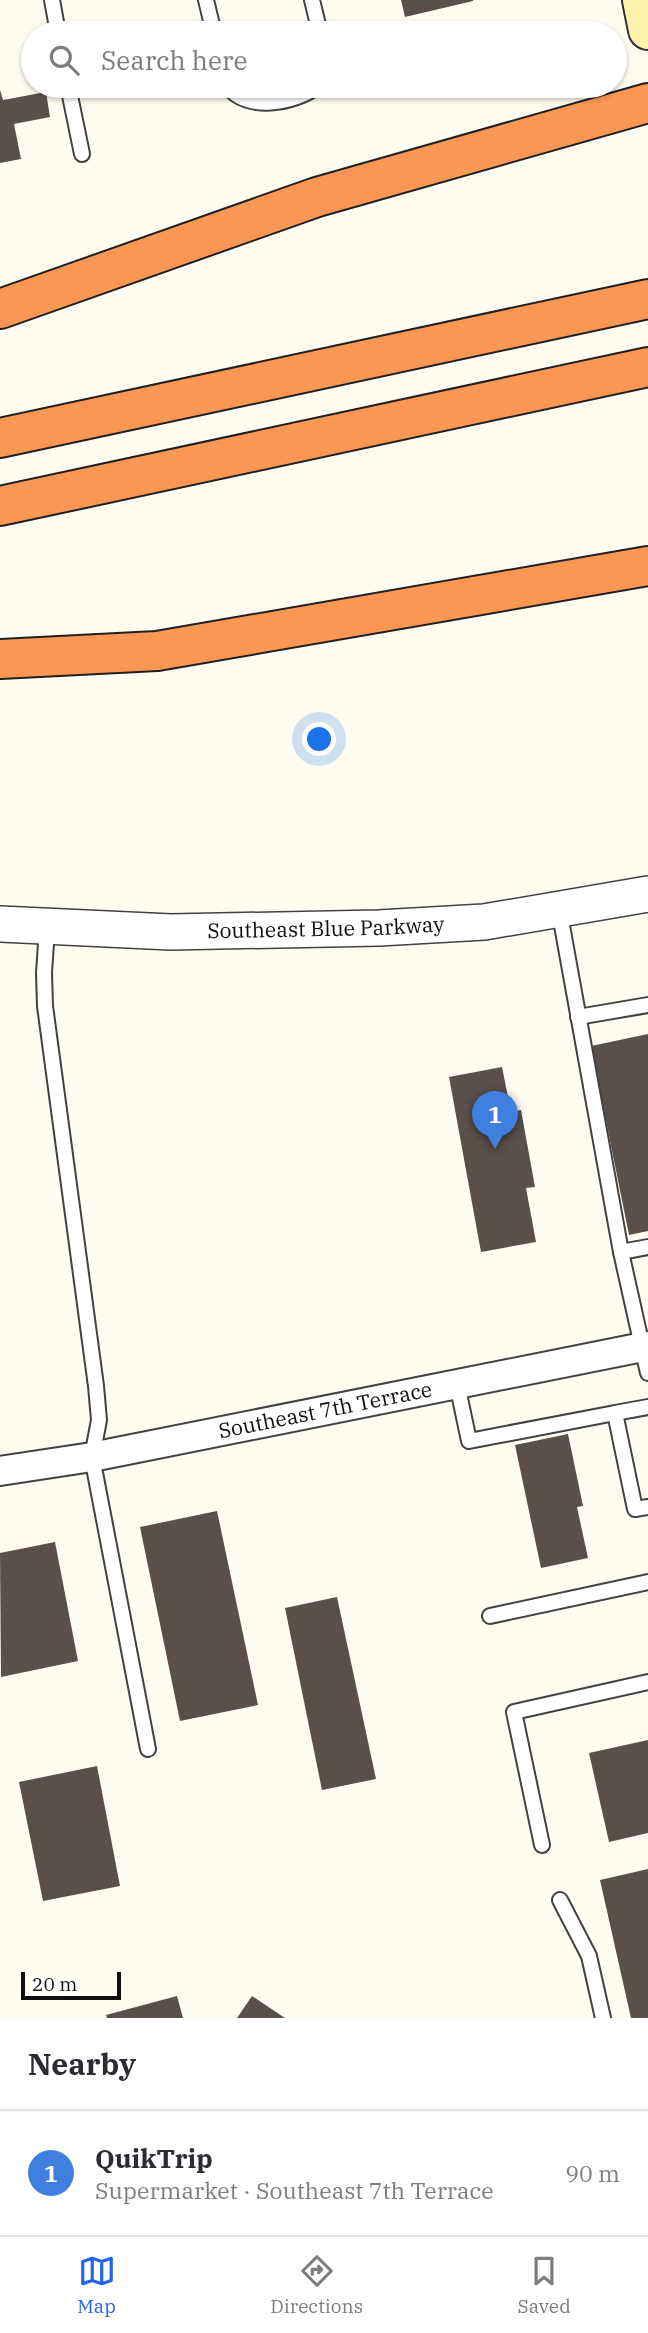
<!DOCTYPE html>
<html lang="en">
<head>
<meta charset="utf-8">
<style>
  :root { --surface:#fff; --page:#f2f2f3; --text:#2b2b33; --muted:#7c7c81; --line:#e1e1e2; --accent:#2563eb }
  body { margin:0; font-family:"IBM Plex Serif",serif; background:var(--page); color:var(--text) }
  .scale { position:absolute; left:21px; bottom:18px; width:100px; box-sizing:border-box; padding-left:7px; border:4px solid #0f0f0f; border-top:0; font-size:19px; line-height:24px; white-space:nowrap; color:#0f0f0f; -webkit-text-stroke:5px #fff; paint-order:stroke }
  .you { position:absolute; left:320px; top:740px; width:24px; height:24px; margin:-18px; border:5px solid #fff; border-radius:50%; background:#1a73e8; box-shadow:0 0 0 10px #1a73e833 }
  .badge { display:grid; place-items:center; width:46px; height:46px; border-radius:50%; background:var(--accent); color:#fff; font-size:23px; font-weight:700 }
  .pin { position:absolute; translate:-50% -58px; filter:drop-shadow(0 2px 4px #0008) }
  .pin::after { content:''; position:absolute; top:37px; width:24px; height:21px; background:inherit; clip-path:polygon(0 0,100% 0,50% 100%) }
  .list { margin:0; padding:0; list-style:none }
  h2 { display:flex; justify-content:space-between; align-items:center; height:91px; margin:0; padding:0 28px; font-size:30px }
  h2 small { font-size:23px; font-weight:400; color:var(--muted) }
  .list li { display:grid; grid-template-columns:46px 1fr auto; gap:21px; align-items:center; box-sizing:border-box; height:126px; padding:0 28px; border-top:2px solid var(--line) }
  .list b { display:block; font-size:26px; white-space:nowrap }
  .list p { margin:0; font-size:23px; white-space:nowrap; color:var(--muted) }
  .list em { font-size:23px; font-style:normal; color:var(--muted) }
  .icon { flex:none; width:38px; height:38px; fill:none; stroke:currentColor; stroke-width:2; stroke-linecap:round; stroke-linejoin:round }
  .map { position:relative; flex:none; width:648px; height:2018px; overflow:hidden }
  .search { position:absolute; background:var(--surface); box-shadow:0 2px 5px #0004; left:21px; right:21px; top:21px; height:77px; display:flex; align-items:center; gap:18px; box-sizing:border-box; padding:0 24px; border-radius:38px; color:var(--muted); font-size:26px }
  .sheet { height:217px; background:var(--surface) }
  nav { display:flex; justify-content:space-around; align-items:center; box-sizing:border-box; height:98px; border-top:2px solid var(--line); background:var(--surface); font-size:19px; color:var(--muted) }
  nav a { display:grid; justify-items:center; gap:4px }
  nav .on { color:var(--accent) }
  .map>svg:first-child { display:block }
  .building { fill:#59504b }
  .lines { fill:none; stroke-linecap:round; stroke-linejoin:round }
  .service-casing { stroke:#424242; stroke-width:18 }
  .minor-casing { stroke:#424242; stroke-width:32 }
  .tertiary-casing { stroke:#424242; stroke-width:38 }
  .secondary-casing { stroke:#313131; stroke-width:42 }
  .motorway-casing { stroke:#202020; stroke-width:42 }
  .service { stroke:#fff; stroke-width:14 }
  .minor { stroke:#fff; stroke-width:28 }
  .tertiary { stroke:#fff; stroke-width:35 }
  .secondary { stroke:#fff2ad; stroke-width:38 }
  .motorway { stroke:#fb9754; stroke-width:38 }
  .labels { text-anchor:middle; stroke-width:7; stroke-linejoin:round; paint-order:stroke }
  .street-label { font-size:21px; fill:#0f0f0f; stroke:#fff }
</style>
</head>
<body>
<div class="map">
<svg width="648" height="2018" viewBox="0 0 648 2018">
  <rect width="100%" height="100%" fill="#fffcf2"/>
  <g class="building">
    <polygon points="401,0 473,0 473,1 405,17"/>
    <polygon points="0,90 3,100 46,92 50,117 14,124 21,159 0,163"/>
    <polygon points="648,1034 648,1231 629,1235 591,1046"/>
    <polygon points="502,1067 511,1112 521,1110 535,1187 526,1188 536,1242 481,1252 449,1077"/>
    <polygon points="568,1434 583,1506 577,1507 588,1558 541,1568 515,1445"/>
    <polygon points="217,1511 258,1705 180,1721 140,1527"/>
    <polygon points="55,1542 78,1661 1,1677 0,1553"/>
    <polygon points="337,1597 376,1779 322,1790 285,1608"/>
    <polygon points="648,1740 648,1833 609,1842 589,1753"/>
    <polygon points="97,1766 120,1886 43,1901 19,1782"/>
    <polygon points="648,1869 648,2018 631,2018 600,1880"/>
    <polygon points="177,1996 183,2018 107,2018 106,2015"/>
    <polygon points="252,1996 285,2018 237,2018"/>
  </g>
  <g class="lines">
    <defs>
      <g id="service">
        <polyline points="52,0 58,33"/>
        <polyline points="206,0 214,33"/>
        <polyline points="312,0 320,33"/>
        <polyline points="68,86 82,154"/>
        <path d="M227 86C247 112 294 104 318 86"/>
        <polyline points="559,909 621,1252 648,1373"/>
        <polyline points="47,928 44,973 45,1006 96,1386 99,1420 92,1457 148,1749"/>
        <polyline points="578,1017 648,1005"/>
        <polyline points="621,1252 648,1247"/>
        <polyline points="457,1384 469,1441 615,1413"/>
        <polyline points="648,1407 615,1413 635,1509 648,1507"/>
        <polyline points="490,1616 648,1582"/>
        <polyline points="542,1845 514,1712 648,1682"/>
        <polyline points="560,1900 589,1956 603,2018"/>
      </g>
      <g id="minor">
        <path id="s1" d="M0 1471 92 1457 648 1346"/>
      </g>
      <g id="tertiary">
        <path id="s2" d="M0 924 171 932 379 928 484 922 648 894"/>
      </g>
      <polyline id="secondary" points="642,0 648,30"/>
      <g id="motorway">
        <polyline points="0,309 317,197 648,103"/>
        <polyline points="0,438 648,299"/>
        <polyline points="0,506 648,367"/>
        <polyline points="0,659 157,651 648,566"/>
      </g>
    </defs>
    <use href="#service" class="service-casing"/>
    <use href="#minor" class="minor-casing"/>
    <use href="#tertiary" class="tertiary-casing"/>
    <use href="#secondary" class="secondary-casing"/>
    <use href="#motorway" class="motorway-casing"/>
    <use href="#service" class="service"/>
    <use href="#minor" class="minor"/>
    <use href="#tertiary" class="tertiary"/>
    <use href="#secondary" class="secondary"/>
    <use href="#motorway" class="motorway"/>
  </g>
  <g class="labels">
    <g class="street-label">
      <text dy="7" stroke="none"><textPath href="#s2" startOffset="326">Southeast Blue Parkway</textPath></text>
      <text dy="7" stroke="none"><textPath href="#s1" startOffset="331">Southeast 7th Terrace</textPath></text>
    </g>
  </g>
</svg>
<div class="scale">20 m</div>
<div class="you"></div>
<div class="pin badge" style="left:495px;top:1149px;background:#3f7fe0">1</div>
<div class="search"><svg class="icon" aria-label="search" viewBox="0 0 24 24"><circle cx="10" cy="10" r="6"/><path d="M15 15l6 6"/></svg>Search here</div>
</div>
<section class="sheet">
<h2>Nearby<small></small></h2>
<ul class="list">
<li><span class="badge" style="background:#3f7fe0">1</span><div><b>QuikTrip</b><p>Supermarket · Southeast 7th Terrace</p></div><em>90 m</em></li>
</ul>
</section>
<nav>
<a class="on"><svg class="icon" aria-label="map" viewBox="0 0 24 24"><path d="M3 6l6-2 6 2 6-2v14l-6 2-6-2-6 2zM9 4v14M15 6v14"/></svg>Map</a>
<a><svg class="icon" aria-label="directions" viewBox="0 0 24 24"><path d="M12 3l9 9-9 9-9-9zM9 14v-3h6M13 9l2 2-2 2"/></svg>Directions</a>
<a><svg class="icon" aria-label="saved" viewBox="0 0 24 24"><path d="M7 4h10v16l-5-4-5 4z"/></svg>Saved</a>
</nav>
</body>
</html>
